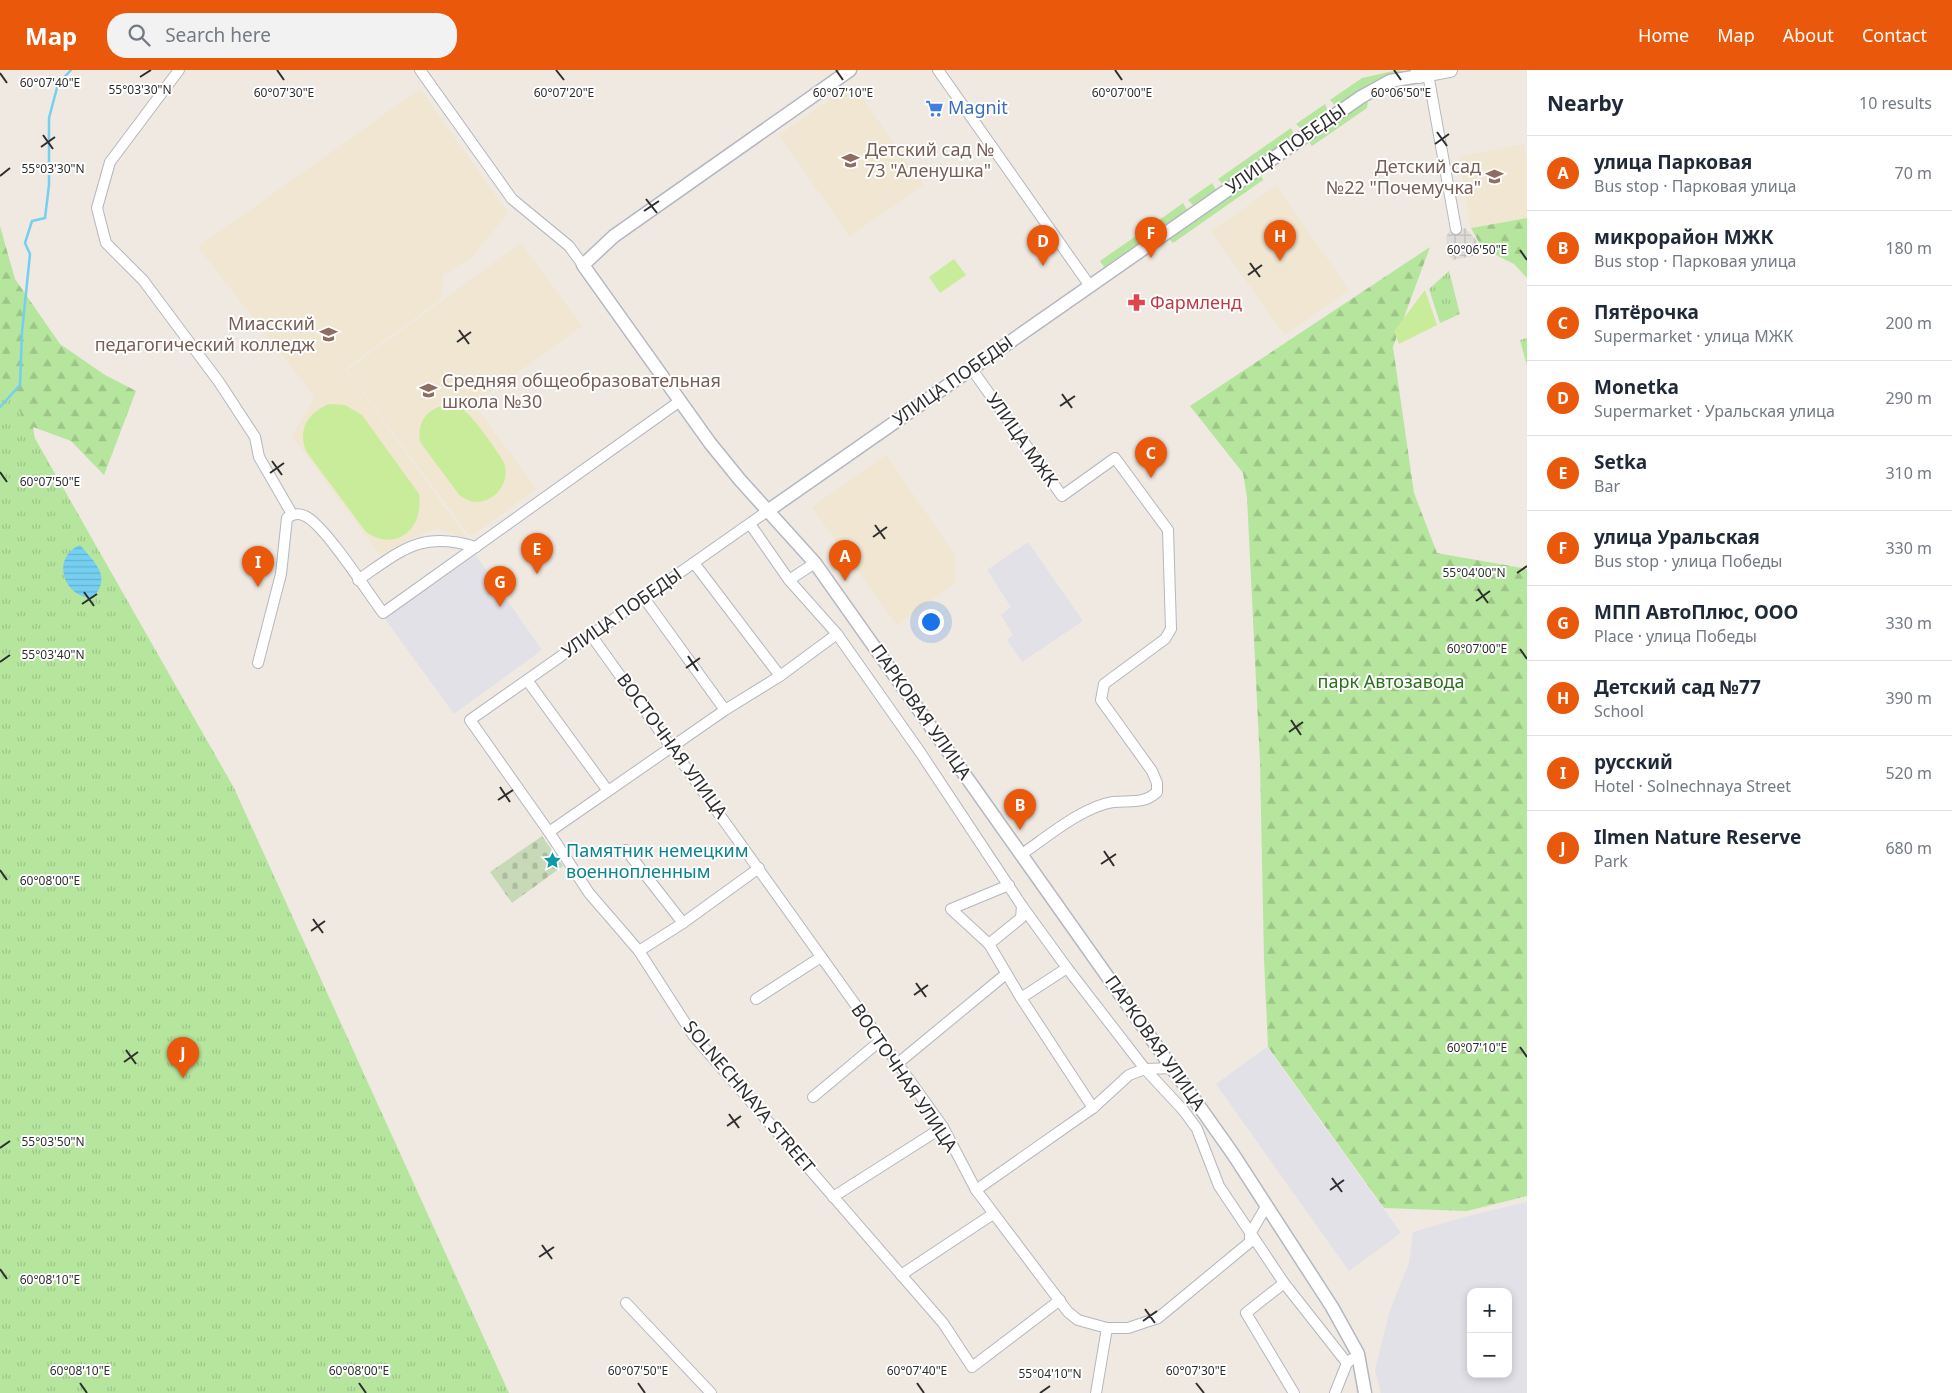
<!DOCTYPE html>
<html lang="en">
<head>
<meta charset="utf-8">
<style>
  :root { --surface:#fff; --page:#f2f2f3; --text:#1f2937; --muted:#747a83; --line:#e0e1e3; --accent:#ea580c }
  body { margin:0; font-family:"Noto Sans",sans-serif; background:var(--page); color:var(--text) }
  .controls { position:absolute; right:15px; bottom:15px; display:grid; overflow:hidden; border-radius:10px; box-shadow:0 2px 8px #0003 }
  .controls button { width:45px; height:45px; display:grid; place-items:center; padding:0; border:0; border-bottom:1px solid var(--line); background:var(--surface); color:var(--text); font:25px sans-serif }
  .you { position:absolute; left:930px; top:551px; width:18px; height:18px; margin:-12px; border:4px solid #fff; border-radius:50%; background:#1a73e8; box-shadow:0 0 0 8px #1a73e833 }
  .badge { display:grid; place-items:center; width:32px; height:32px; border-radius:50%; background:var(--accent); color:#fff; font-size:16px; font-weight:700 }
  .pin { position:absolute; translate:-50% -41px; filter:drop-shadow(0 1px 2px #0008) }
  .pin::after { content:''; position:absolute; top:26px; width:18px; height:15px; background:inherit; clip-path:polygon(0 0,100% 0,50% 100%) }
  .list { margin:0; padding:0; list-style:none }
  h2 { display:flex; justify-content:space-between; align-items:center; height:65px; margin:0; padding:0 20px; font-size:21px }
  h2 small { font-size:16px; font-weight:400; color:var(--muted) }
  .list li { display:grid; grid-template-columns:32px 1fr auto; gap:15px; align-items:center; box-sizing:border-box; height:75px; padding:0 20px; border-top:1px solid var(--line) }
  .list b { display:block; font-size:19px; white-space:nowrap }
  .list p { margin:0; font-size:16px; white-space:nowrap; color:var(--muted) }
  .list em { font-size:16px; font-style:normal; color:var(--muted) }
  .icon { flex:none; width:28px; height:28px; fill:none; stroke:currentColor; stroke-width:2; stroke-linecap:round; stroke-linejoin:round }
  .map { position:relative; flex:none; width:1527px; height:1323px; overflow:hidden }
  header { display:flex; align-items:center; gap:30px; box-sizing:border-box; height:70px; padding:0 25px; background:var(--accent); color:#fff }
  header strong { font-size:24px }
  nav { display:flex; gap:28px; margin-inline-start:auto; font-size:18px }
  .search { width:350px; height:45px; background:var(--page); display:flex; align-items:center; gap:12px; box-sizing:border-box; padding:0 18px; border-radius:20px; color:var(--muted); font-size:19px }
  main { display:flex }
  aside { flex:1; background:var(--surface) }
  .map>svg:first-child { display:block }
  .industrial { fill:#e3e1e8; fill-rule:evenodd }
  .education { fill:#f0e6d1 }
  .grass { fill:#b6e59e }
  .forest { fill:url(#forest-firs) }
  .cemetery { fill:url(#cemetery-stones) }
  .park { fill:url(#park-tufts) }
  .pitch { fill:#c9ec9a }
  .plaza { fill:url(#plaza-grid) }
  .water { fill:url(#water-rules) }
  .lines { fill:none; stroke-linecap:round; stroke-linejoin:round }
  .stream { stroke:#75cff0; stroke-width:2.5 }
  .minor-casing { stroke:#b4b7c1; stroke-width:12 }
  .tertiary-casing { stroke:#b4b7c1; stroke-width:15 }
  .secondary-casing { stroke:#b4b7c1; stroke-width:16 }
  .minor { stroke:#fff; stroke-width:10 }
  .tertiary { stroke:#fff; stroke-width:12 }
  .secondary { stroke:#fff; stroke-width:14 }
  .ticks { fill:none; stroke:#2e2e2e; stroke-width:2 }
  .labels { text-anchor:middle; stroke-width:4; stroke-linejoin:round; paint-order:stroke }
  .shop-label { font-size:18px; fill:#366cbe; stroke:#fff; text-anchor:start }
  .street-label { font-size:18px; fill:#2e2e2e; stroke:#fff }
  .education-label { font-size:18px; fill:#785e54; stroke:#fff; text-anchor:start }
  .health-label { font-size:18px; fill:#be3a42; stroke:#fff; text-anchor:start }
  .park-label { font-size:18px; fill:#2c6e1b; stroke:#fff }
  .culture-label { font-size:18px; fill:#0d838f; stroke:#fff; text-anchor:start }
  .ticks-label { font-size:12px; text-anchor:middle; fill:#2e2e2e; stroke:#fff; stroke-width:4; stroke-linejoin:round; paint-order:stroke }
</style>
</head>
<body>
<header>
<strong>Map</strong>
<div class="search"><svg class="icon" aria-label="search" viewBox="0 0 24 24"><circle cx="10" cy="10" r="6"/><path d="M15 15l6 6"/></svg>Search here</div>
<nav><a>Home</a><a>Map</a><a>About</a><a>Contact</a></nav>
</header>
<main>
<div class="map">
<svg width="1527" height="1323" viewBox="0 0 1527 1323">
  <defs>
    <pattern id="forest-firs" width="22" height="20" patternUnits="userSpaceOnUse" patternTransform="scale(1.25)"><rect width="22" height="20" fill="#b6e59e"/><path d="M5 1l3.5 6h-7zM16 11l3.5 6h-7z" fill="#9dc588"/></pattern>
    <pattern id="cemetery-stones" width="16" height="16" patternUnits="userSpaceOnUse" patternTransform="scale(1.25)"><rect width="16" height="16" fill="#c8d9b8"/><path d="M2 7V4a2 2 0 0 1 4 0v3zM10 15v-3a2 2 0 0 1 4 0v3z" fill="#acbb9e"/></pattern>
    <pattern id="park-tufts" width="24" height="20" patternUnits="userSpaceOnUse" patternTransform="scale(1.25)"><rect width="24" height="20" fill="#b6e59e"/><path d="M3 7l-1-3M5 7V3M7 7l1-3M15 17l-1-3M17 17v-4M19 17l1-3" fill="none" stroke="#9dc588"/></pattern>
    <pattern id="plaza-grid" width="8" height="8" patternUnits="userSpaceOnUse" patternTransform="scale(1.25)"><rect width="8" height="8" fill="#dfdcd8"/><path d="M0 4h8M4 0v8" fill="none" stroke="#c0bdba"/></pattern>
    <pattern id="water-rules" width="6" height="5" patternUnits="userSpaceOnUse" patternTransform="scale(1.25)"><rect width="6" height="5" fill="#75cff0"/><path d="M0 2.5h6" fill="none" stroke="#66b2ce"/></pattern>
  </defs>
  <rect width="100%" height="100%" fill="#efe9e1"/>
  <g class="industrial">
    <polygon points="1028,472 1083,551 1022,592 1007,570 1013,565 1001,545 1011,537 987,500"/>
    <polygon points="475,484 542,580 454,644 385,549"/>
    <polygon points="1267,977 1401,1163 1349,1201 1216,1014"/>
    <path d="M1527 1132V1323H1381L1375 1300 1390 1240 1409 1193 1413 1162 1468 1146ZM1471 1222H1508V1304H1471Z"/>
  </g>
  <g class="education">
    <polygon points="852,14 923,115 850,166 779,65"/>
    <polygon points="420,19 508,143 470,189 443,205 441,229 345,299 468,469 438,458 412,468 382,488 292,366 315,327 198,177"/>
    <polygon points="1524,74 1527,88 1527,148 1471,158 1459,87"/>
    <polygon points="1276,116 1349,220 1284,265 1211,161"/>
    <polygon points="521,173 582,256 474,334 536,419 470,467 347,300"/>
    <polygon points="886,385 954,484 955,513 897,555 812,437"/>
  </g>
  <g class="grass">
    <polygon points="1398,0 1408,2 1373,12 1336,36 1330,30 1362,8"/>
    <polygon points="1368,30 1367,38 1312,76 1308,71"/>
    <polygon points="1325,34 1328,41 1302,60 1296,54"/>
    <polygon points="1291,58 1294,65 1223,115 1218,109"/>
    <polygon points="1261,105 1263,110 1173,173 1169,169"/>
    <polygon points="1212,113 1216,120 1193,135 1188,130"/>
    <polygon points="1183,133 1187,140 1159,159 1154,154"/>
    <polygon points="1149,157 1152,164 1104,197 1100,191"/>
  </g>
  <g class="forest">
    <polygon points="1527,148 1527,208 1514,194 1482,178 1471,158"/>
    <polygon points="0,156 15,209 60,274 105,305 136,321 104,405 71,371 33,357 41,407 0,501"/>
    <polygon points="1430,177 1393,277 1414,423 1437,483 1527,499 1527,1126 1467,1141 1384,1138 1268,977 1264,889 1260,692 1247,427 1243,403 1190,336"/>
  </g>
  <polygon class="cemetery" points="542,766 563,796 512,833 490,802"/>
  <g class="park">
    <polygon points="1449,201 1460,244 1440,253 1429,219"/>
    <polygon points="1527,268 1527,296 1520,270"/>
    <polygon points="0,307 234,718 509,1323 0,1323"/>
  </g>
  <g class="pitch">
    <polygon points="954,189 966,205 940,223 929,207"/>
    <polygon points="1425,220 1437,255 1399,274 1394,261"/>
    <path d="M329 334 345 335 362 345 419 424C424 458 397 483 366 462L306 381C297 358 309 343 329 334Z"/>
    <path d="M447 335C454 335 459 336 465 341 473 347 500 384 504 393 511 411 496 431 478 432 471 432 466 429 460 426L420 372C417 352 427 338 447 335Z"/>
  </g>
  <polygon class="plaza" points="1465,158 1477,171 1476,179 1473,186 1453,190 1448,185 1446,167 1450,160"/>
  <path class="water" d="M80 475C95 493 112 506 93 528 64 528 50 488 80 475Z"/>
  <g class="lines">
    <polyline class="stream" points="0,337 20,315 22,262 30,184 25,173 32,151 45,148 49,115 49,48 58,14 71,0"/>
    <defs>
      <g id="minor">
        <polyline points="179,0 110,92 97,138 106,173 143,210 219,312 255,367 259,387 292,444"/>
        <polyline points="420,0 512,129 569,176 583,195"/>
        <polyline points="938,0 1090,216"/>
        <polyline points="1428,4 1456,159"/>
        <path d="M971 298 1062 426 1115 388 1168 460 1171 559 1165 569 1104 614 1101 630 1152 701 1157 713V722C1143 735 1129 730 1113 732 1082 737 1047 767 1022 784"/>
        <polyline points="769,440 470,650 549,762 589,823 639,881 693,965 943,1253 972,1297 1060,1230"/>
        <polyline points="750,454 789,510 837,564 920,682 1022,836 1067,898 1021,928"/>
        <polyline points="694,493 780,606"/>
        <path d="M358 510C402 480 421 460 476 477"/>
        <polyline points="789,510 815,493"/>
        <polyline points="644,528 725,640"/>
        <polyline points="591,565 943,1057 976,1120 1068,1242 1078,1250 1107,1258 1128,1258 1158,1248 1250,1172 1250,1164 1267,1135"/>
        <path d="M258 593 281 504 287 448C292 444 299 443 305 446 324 454 368 523 383 543L680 331"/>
        <polyline points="527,610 608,721"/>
        <polyline points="549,762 725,640 780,606 837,564"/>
        <polyline points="626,780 683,853"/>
        <polyline points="1009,815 951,839 989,874 1021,928 1093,1038"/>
        <polyline points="989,874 1021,848 1022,836"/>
        <polyline points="639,881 683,853 759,798"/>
        <polyline points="1067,898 1145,999 1184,1041 1197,1059 1219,1116 1284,1213 1347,1293"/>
        <polyline points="756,929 821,887"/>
        <polyline points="897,994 1006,904"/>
        <polyline points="813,1027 880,971"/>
        <polyline points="976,1120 1093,1038 1129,1005 1145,999 1173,998"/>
        <polyline points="833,1127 943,1057"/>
        <polyline points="901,1205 993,1144"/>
        <polyline points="1284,1213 1246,1243 1294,1323"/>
        <polyline points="626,1233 711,1323"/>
        <polyline points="1096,1323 1107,1258"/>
        <polyline points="1335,1323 1347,1293 1352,1289"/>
      </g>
      <g id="tertiary">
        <polyline points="850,0 614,166 583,195 710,373 740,410 815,493 1233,1084 1332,1237 1358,1284 1365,1323"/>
        <polyline points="769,440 1361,27 1390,11 1419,6"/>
      </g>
      <polyline id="secondary" points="1418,0 1419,6 1450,0"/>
    </defs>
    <use href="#minor" class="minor-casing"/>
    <use href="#tertiary" class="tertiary-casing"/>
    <use href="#secondary" class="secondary-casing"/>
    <use href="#minor" class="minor"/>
    <use href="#tertiary" class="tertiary"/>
    <use href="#secondary" class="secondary"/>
  </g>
  <path class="ticks" d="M277 0 284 10M556 0 564 10M836 0 843 10M1115 0 1122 10M1394 0 1401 10M0 3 7 13M140 7 151 0M1437 62 1447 76M43 65 53 79M1435 74 1449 64M41 77 55 67M0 106 10 98M646 129 657 143M644 141 659 131M1520 180 1527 190M1250 193 1260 207M1248 205 1262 195M459 260 469 274M457 272 471 262M1062 324 1072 338M1060 336 1075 326M272 391 282 405M0 402 7 412M270 403 284 393M875 455 885 469M873 467 887 457M1517 503 1527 496M1478 519 1488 533M84 522 94 536M1476 531 1490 521M82 534 97 524M1520 579 1527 589M688 586 698 601M0 592 10 585M686 598 700 588M1291 650 1301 665M1289 662 1303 652M500 717 510 732M498 730 513 720M1104 781 1114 796M1101 794 1116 784M0 800 7 810M313 849 323 863M311 861 325 851M916 913 926 927M914 925 928 915M1520 977 1527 987M126 980 136 994M124 992 138 982M729 1044 739 1058M727 1056 741 1046M0 1078 10 1071M1332 1108 1342 1122M1330 1120 1344 1110M542 1175 552 1189M539 1187 554 1177M0 1199 7 1209M1145 1239 1155 1253M1143 1251 1157 1241M80 1313 87 1323M359 1313 366 1323M638 1313 645 1323M917 1313 924 1323M1196 1313 1204 1323M1040 1323 1050 1316"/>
  <defs>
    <symbol id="supermarket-bare" viewBox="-9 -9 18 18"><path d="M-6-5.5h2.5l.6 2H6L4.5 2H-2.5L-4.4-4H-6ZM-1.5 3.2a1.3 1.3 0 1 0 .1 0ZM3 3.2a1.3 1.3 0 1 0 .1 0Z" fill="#3f7fe0" stroke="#fff" stroke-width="2.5" paint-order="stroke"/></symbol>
    <symbol id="school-bare" viewBox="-9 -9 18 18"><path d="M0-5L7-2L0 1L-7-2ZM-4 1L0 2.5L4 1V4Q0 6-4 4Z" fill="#8d6e63" stroke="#fff" stroke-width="2.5" paint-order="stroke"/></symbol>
    <symbol id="pharmacy-bare" viewBox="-9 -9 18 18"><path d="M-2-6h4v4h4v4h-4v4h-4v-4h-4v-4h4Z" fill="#e0444e" stroke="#fff" stroke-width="2.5" paint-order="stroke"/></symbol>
    <symbol id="university-bare" viewBox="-9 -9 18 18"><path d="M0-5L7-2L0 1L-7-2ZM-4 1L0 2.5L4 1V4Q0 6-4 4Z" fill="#8d6e63" stroke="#fff" stroke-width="2.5" paint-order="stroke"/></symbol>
    <symbol id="sight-bare" viewBox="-9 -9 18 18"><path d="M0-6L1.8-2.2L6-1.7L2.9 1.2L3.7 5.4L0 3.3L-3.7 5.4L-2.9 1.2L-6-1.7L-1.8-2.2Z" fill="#0f9aa8" stroke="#fff" stroke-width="2.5" paint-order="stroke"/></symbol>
  </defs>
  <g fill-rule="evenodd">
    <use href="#supermarket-bare" x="922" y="26" width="25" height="25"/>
    <use href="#school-bare" x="838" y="78" width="25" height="25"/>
    <use href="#school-bare" x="1482" y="94" width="25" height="25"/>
    <use href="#pharmacy-bare" x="1124" y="220" width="25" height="25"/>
    <use href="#university-bare" x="316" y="252" width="25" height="25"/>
    <use href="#school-bare" x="416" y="308" width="25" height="25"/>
    <use href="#sight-bare" x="540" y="778" width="25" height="25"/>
  </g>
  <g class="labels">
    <g class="shop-label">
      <text x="948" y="44">Magnit</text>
    </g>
    <g class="street-label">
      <text transform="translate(1286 79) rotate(-35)" y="6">УЛИЦА ПОБЕДЫ</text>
      <text transform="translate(953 311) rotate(-35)" y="6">УЛИЦА ПОБЕДЫ</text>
      <text transform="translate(1022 370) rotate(55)" y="6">УЛИЦА МЖК</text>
      <text transform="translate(622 543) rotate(-35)" y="6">УЛИЦА ПОБЕДЫ</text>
      <text transform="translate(921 642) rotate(55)" y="6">ПАРКОВАЯ УЛИЦА</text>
      <text transform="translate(672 676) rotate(54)" y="6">ВОСТОЧНАЯ УЛИЦА</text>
      <text transform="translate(1155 973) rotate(55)" y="6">ПАРКОВАЯ УЛИЦА</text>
      <text transform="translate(904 1008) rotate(56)" y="6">ВОСТОЧНАЯ УЛИЦА</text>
      <text transform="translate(749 1027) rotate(50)" y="6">SOLNECHNAYA STREET</text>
    </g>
    <g class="education-label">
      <text x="865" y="86">Детский сад №<tspan x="865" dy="21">73 "Аленушка"</tspan></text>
      <text x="1481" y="103" text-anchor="end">Детский сад<tspan x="1481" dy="21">№22 "Почемучка"</tspan></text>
      <text x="315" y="260" text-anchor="end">Миасский<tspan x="315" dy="21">педагогический колледж</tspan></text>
      <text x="442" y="317">Средняя общеобразовательная<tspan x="442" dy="21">школа №30</tspan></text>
    </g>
    <g class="health-label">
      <text x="1150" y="239">Фармленд</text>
    </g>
    <g class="park-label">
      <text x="1391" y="618">парк Автозавода</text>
    </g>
    <g class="culture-label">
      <text x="566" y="787">Памятник немецким<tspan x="566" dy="21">военнопленным</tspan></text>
    </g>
  </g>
  <g class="ticks-label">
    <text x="50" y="17">60°07'40"E</text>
    <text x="140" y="24">55°03'30"N</text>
    <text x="284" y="27">60°07'30"E</text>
    <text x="564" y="27">60°07'20"E</text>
    <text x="843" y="27">60°07'10"E</text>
    <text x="1122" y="27">60°07'00"E</text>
    <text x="1401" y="27">60°06'50"E</text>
    <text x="53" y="103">55°03'30"N</text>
    <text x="1477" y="184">60°06'50"E</text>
    <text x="50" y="416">60°07'50"E</text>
    <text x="1474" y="507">55°04'00"N</text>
    <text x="1477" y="583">60°07'00"E</text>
    <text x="53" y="589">55°03'40"N</text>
    <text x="50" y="815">60°08'00"E</text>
    <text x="1477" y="982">60°07'10"E</text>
    <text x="53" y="1076">55°03'50"N</text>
    <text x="50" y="1214">60°08'10"E</text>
    <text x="80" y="1305">60°08'10"E</text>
    <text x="359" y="1305">60°08'00"E</text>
    <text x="638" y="1305">60°07'50"E</text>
    <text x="917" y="1305">60°07'40"E</text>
    <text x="1196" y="1305">60°07'30"E</text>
    <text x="1050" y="1308">55°04'10"N</text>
  </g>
</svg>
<div class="controls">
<button>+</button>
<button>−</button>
</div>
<div class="you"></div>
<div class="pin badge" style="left:845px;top:511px">A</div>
<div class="pin badge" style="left:1020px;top:760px">B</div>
<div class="pin badge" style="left:1151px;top:408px">C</div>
<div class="pin badge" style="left:1043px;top:196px">D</div>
<div class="pin badge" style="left:537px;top:504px">E</div>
<div class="pin badge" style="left:1151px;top:188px">F</div>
<div class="pin badge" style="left:500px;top:537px">G</div>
<div class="pin badge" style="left:1280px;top:191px">H</div>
<div class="pin badge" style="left:258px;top:517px">I</div>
<div class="pin badge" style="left:183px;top:1008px">J</div>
</div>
<aside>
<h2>Nearby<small>10 results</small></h2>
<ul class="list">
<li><span class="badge">A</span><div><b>улица Парковая</b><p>Bus stop · Парковая улица</p></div><em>70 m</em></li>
<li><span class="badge">B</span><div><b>микрорайон МЖК</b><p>Bus stop · Парковая улица</p></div><em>180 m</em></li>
<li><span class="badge">C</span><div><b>Пятёрочка</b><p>Supermarket · улица МЖК</p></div><em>200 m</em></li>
<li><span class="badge">D</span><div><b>Monetka</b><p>Supermarket · Уральская улица</p></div><em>290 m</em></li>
<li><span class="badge">E</span><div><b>Setka</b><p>Bar</p></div><em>310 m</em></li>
<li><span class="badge">F</span><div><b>улица Уральская</b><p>Bus stop · улица Победы</p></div><em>330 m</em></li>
<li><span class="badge">G</span><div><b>МПП АвтоПлюс, ООО</b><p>Place · улица Победы</p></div><em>330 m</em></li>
<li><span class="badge">H</span><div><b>Детский сад №77</b><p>School</p></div><em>390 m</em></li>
<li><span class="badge">I</span><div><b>русский</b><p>Hotel · Solnechnaya Street</p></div><em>520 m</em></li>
<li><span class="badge">J</span><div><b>Ilmen Nature Reserve</b><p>Park</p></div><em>680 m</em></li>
</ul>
</aside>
</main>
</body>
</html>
